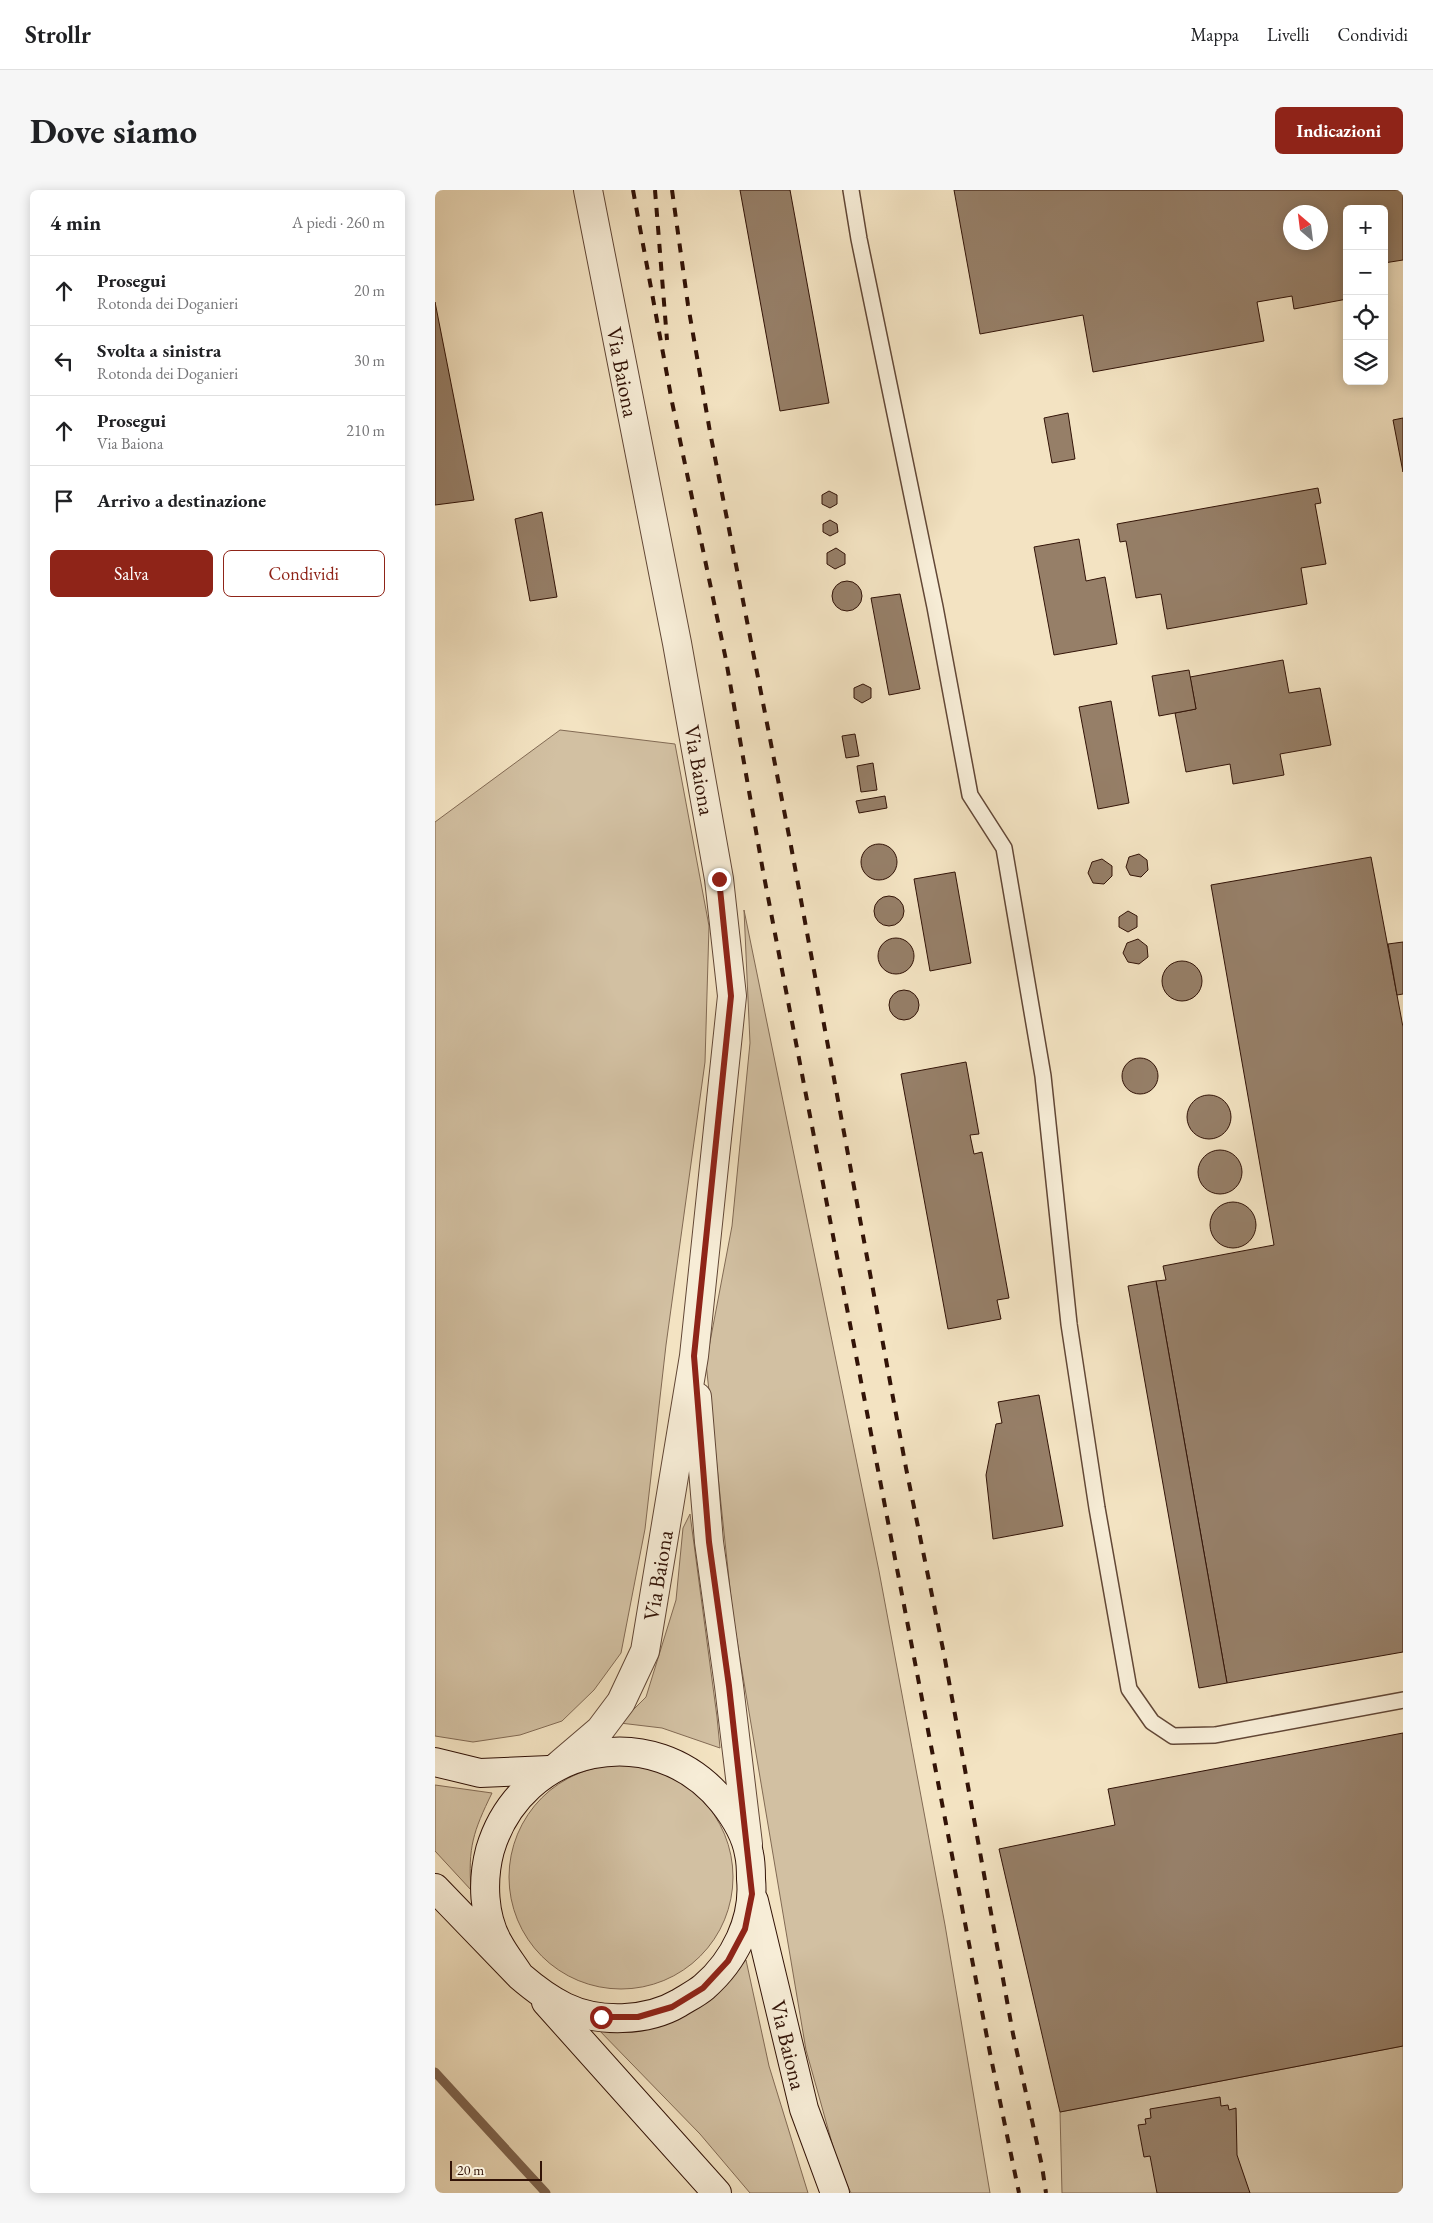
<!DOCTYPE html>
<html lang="it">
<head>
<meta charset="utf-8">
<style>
  :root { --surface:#fff; --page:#f6f6f6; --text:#202124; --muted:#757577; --line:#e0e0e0; --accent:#8f2418 }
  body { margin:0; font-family:"EB Garamond",serif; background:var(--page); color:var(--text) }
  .controls { position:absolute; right:15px; top:15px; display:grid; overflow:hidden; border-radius:8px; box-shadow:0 2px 12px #0003 }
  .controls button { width:45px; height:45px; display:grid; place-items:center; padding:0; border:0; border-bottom:1px solid var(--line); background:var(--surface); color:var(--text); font:25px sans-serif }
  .compass { position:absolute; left:848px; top:15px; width:45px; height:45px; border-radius:50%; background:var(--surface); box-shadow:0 2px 12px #0003; rotate:332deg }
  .scale { position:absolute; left:15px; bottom:12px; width:92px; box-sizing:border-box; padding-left:5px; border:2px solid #321307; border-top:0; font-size:14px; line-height:18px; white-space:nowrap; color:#321307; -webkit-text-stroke:4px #f7edd7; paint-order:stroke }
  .stop { position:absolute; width:15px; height:15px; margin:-11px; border:4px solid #8f2418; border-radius:50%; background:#fff }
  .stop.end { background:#8f2418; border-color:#fff; box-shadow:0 1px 5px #0008 }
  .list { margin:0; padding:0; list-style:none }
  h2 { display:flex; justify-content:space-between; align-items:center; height:65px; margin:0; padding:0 20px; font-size:21px }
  h2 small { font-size:16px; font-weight:400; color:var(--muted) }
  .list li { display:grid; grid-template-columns:32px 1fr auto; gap:15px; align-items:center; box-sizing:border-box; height:70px; padding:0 20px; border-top:1px solid var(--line) }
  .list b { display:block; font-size:19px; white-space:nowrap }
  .list p { margin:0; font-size:16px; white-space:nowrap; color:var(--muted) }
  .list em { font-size:16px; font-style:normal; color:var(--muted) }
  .actions { display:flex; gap:10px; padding:15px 20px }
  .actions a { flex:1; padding:11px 0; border:1px solid var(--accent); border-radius:8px; text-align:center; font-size:18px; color:var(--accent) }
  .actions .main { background:var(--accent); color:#fff }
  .icon { flex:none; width:28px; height:28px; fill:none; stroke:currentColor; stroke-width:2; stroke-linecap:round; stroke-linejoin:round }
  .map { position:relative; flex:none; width:968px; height:2003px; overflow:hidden; border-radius:8px }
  header { display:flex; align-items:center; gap:30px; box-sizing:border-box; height:70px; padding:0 25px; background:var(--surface); border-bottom:1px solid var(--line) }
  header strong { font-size:24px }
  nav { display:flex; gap:28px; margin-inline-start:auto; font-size:18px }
  .intro { display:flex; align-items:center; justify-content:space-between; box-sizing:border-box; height:120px; padding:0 30px }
  h1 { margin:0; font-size:35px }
  .button { padding:12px 22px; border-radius:8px; background:var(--accent); color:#fff; font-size:18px; font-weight:700 }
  main { display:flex; gap:30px; padding:0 30px }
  aside { flex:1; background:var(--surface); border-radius:8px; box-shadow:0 2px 12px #0003 }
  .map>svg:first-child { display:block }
  .green { fill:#d2c0a2; stroke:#826a54 }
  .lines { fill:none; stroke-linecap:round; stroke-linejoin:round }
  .stream { stroke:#7e6551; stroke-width:9 }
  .building { fill:#967f68; stroke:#321307; fill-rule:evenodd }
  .lane-casing { stroke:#624736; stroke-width:18 }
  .street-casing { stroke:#624736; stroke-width:30 }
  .secondary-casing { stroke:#321307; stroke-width:30 }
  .lane { stroke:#f7edd7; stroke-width:15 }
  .street { stroke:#f7edd7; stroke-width:28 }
  .secondary { stroke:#f7edd7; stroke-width:28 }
  .rail { stroke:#321307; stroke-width:4; stroke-dasharray:9 9; stroke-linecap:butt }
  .route { stroke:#8f2418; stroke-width:6 }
  .labels { text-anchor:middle; stroke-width:4; stroke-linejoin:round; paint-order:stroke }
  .street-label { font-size:22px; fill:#321307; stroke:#f7edd7 }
</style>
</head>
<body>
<header>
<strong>Strollr</strong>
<nav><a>Mappa</a><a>Livelli</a><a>Condividi</a></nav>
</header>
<div class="intro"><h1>Dove siamo</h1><a class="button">Indicazioni</a></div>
<main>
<aside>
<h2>4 min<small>A piedi · 260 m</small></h2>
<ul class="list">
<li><svg class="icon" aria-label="ahead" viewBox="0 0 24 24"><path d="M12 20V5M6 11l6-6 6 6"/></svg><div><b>Prosegui</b><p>Rotonda dei Doganieri</p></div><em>20 m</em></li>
<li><svg class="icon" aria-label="left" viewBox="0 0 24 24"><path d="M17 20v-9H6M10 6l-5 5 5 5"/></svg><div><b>Svolta a sinistra</b><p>Rotonda dei Doganieri</p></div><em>30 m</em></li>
<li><svg class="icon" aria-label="ahead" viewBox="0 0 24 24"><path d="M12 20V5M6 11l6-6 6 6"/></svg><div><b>Prosegui</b><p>Via Baiona</p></div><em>210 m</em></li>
<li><svg class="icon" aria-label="arrive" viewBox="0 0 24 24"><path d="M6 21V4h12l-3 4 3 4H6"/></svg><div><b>Arrivo a destinazione</b></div></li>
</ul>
<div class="actions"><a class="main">Salva</a><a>Condividi</a></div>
</aside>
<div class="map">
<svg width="968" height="2003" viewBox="0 0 968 2003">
  <rect width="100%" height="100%" fill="#f3e3c2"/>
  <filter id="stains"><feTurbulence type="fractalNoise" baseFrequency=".004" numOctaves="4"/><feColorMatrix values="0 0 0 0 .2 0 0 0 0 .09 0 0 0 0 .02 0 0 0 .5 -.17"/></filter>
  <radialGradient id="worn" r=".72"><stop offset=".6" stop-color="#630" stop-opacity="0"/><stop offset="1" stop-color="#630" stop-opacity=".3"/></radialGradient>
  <g class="green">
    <polygon points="125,540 240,554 274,736 270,872 231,1155 210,1339 186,1463 159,1500 127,1531 85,1545 38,1552 0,1546 0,632"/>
    <polygon points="309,720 444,1381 510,1735 555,2003 416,2003 404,1978 371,1860 298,1427 271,1173 297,1036 315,853"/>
    <polygon points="255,1324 282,1527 285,1558 227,1538 185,1533 211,1507 241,1410 248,1338"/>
    <circle cx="186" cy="1687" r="112"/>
    <path d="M0 1595 57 1603C38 1642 33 1657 36 1700L0 1661Z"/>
    <polygon points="311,1770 334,1876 373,2003 315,2003 265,1944 161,1837 272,1811"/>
    <polygon points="968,1856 968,2003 627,2003 625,1922"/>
  </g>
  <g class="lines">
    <polyline class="stream" points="0,1882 111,2003"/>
  </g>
  <g class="building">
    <polygon points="305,0 355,0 394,213 345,221"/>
    <path d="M519 0H968V70L949 73V19H912V109L859 119 857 106 822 112 829 151 658 182 648 125 545 144ZM856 22H886V52H856Z"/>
    <polygon points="0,112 39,310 0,315"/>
    <polygon points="633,223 640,269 617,273 609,228"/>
    <polygon points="968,228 968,282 958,230"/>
    <polygon points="883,298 886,313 880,314 891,374 866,378 872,414 732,439 726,404 701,408 691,351 685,352 682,334"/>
    <polygon points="394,301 402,305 402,314 395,318 387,314 387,305"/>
    <polygon points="107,322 122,407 95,411 80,329"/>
    <polygon points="395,330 402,334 403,342 395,346 388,342 388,334"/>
    <polygon points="644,349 651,391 670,387 682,454 619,465 599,357"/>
    <polygon points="401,358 410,364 410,374 400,379 392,374 392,363"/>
    <circle cx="412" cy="406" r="15"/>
    <polygon points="465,404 485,499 454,505 436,408"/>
    <polygon points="848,470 854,503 885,498 896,555 845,564 849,585 798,594 795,574 751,582 740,523 761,519 755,487"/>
    <polygon points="754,480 761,519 724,526 717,486"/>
    <polygon points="428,494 436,498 436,508 427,513 419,508 419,498"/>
    <polygon points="676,511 694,613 663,619 644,517"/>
    <polygon points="420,544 424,566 411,568 407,546"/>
    <polygon points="438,573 442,600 426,602 422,576"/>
    <polygon points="450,606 452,618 424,623 421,611"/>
    <circle cx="444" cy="672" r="18"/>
    <polygon points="704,664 712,670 713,680 706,687 695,685 691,677 694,667"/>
    <polygon points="936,667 968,837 968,1462 792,1493 721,1091 731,1090 728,1076 839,1055 776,695"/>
    <polygon points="667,669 677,676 677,686 669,694 658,693 653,683 657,672"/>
    <polygon points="520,682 536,773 495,781 479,689"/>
    <circle cx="454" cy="721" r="15"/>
    <polygon points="693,721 702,726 702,737 693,742 684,737 684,727"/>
    <circle cx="461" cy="766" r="18"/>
    <polygon points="703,749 712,756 713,767 704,774 693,772 688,763 692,753"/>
    <polygon points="968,752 968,804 962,805 953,754"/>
    <circle cx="747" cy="791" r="20"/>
    <circle cx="469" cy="815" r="15"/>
    <circle cx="705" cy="886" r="18"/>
    <polygon points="531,872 544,944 535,945 539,964 547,962 574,1108 562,1110 566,1129 513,1139 466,884"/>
    <circle cx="774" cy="927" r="22"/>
    <circle cx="785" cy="982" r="22"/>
    <circle cx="798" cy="1035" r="23"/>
    <polygon points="721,1091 792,1493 764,1498 693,1096"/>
    <polygon points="604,1205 628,1336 558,1349 551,1285 561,1234 567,1233 563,1212"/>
    <polygon points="968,1543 968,1856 625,1922 564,1659 680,1635 673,1599"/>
    <polygon points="785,1907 786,1916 793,1915 794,1920 801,1918 802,1965 815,2003 722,2003 715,1966 709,1967 703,1935 711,1934 710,1929 716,1928 715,1919"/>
  </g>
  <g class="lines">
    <defs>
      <polyline id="lane" points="416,0 424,49 500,417 535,605 569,658 608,886 634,1134 662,1318 694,1499 717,1532 738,1546 780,1545 968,1510"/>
      <g id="street">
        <polyline points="262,1207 274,1352 294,1496 313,1654"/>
        <path id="s1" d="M124 1575 165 1540 186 1512 210 1461 259 1166 297 806 284 689 242 453 153 0"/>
      </g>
      <g id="secondary">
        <polyline points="0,1572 45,1583 114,1580"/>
        <path d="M0 1698 85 1786C99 1798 113 1809 130 1817 163 1833 212 1832 244 1813 252 1808 262 1803 269 1797 299 1771 320 1730 316 1689 316 1681 316 1672 314 1664 311 1645 299 1626 288 1612 218 1526 86 1555 55 1660 47 1690 48 1727 64 1754 70 1765 78 1775 85 1786"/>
        <path id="s2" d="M319 1711 369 1919 400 2003"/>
        <polyline points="111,1812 282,2003"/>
      </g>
    </defs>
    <use href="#lane" class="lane-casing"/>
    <use href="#street" class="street-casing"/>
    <use href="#secondary" class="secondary-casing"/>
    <use href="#lane" class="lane"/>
    <use href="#street" class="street"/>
    <use href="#secondary" class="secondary"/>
    <g class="rail">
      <polyline points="198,0 237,212 291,470 328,681 555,1863 584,2003"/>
      <polyline points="220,0 232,150"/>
      <polyline points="237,0 253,115 275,242 356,656 471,1278 509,1464 578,1844 607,1976 611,2003"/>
    </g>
  </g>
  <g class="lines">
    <polyline class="route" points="166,1827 203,1827 237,1817 268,1798 293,1771 310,1739 317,1704 294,1496 274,1352 259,1166 296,806 284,689"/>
  </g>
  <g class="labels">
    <g class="street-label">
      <text transform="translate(188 182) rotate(79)" y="8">Via Baiona</text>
      <text transform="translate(265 580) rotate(80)" y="8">Via Baiona</text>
      <text dy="8" stroke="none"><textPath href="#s1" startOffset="222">Via Baiona</textPath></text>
      <text dy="8" stroke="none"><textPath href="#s2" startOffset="148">Via Baiona</textPath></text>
    </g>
  </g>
  <rect width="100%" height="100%" filter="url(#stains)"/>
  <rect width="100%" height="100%" fill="url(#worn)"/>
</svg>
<div class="controls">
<button>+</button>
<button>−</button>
<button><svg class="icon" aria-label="locate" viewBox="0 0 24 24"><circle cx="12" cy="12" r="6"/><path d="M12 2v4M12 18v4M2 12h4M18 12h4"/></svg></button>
<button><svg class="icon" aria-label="layers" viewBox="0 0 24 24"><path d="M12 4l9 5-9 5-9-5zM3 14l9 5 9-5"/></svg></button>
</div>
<svg class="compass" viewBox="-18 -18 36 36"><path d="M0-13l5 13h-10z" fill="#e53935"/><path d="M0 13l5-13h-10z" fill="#757577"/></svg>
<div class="scale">20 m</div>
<div class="stop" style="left:166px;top:1827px"></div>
<div class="stop end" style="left:284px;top:689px"></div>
</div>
</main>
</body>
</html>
